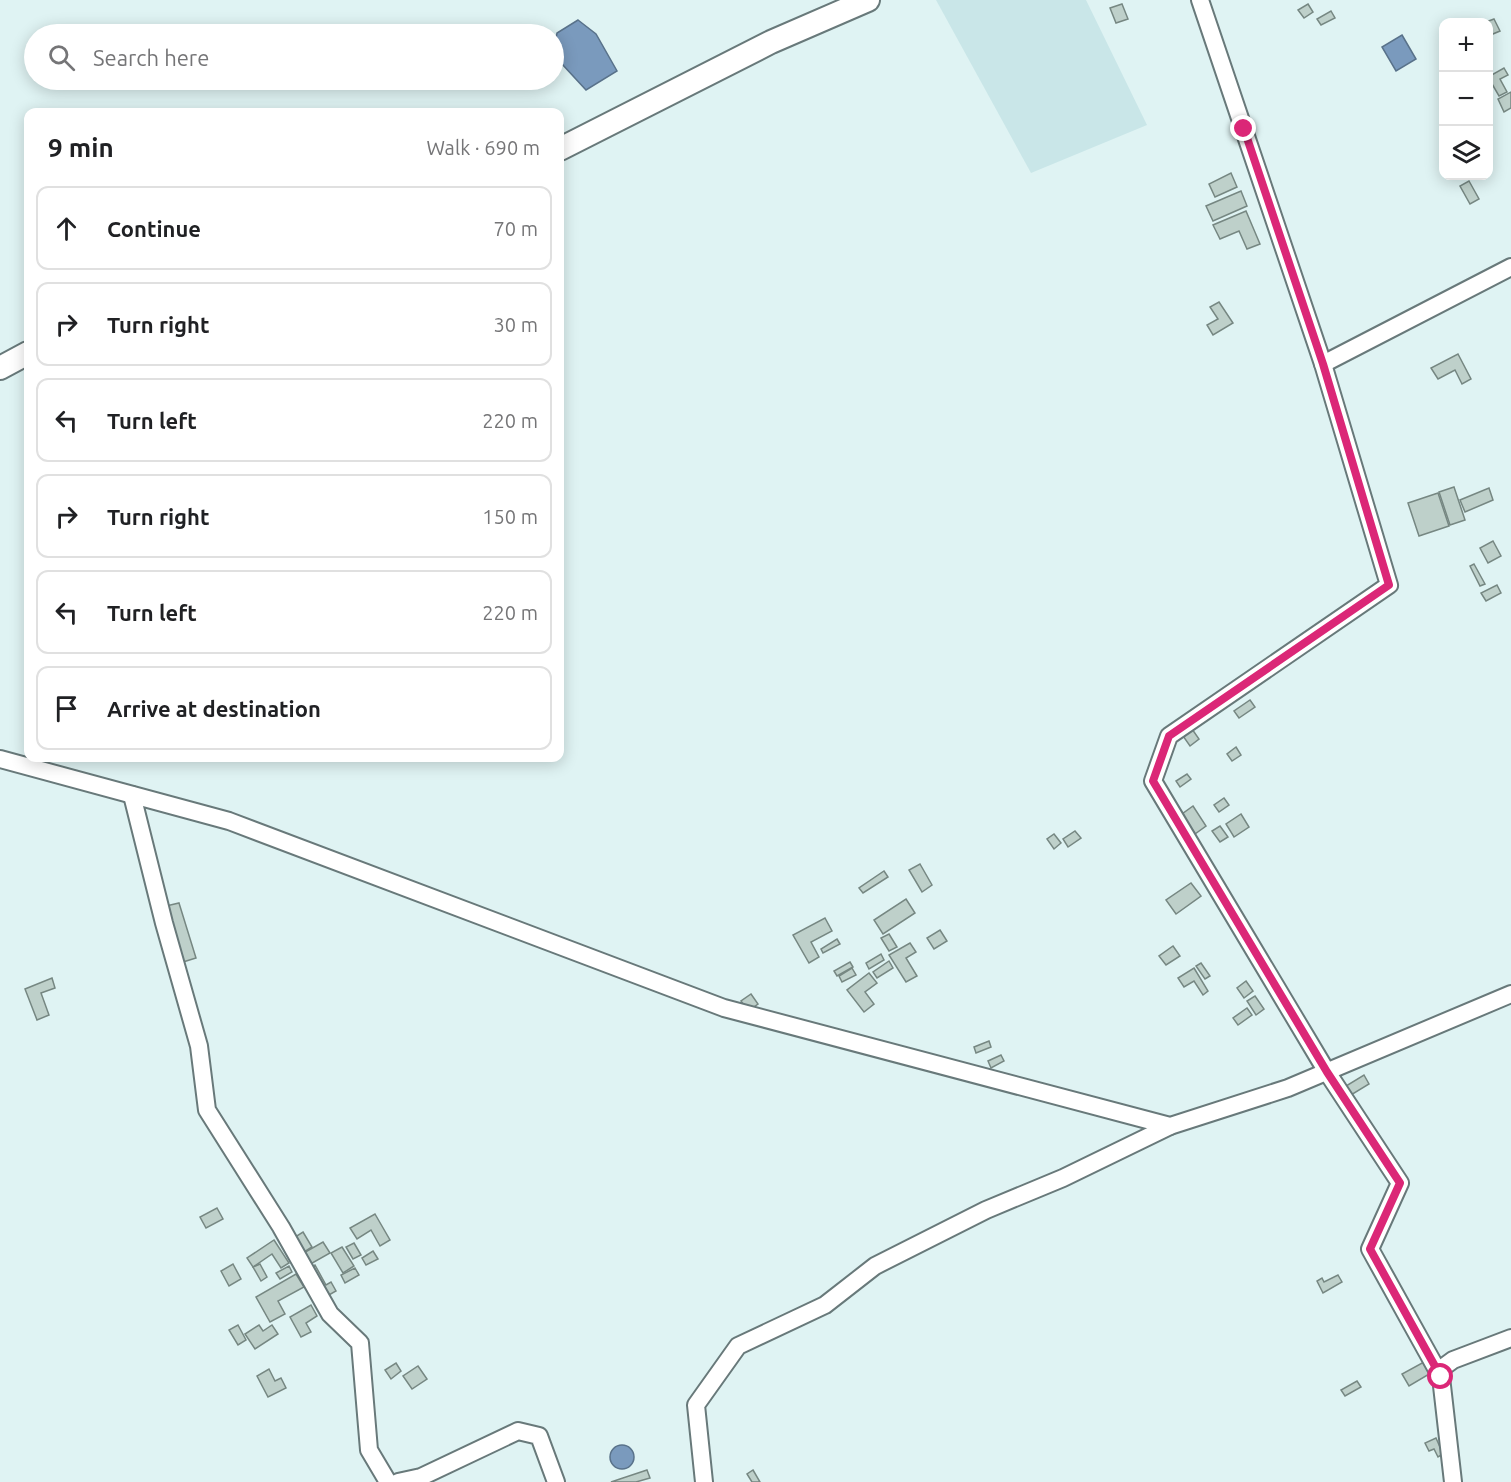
<!DOCTYPE html>
<html lang="en">
<head>
<meta charset="utf-8">
<style>
  :root { --surface:#fff; --page:#f2f2f2; --text:#202124; --muted:#757577; --line:#e0e0e0 }
  body { margin:0; font-family:Ubuntu,sans-serif; background:var(--page); color:var(--text) }
  .controls { position:absolute; right:18px; top:18px; display:grid; overflow:hidden; border-radius:12px; box-shadow:0 3px 15px #0003 }
  .controls button { width:54px; height:54px; display:grid; place-items:center; padding:0; border:0; border-bottom:2px solid var(--line); background:var(--surface); color:var(--text); font:30px sans-serif }
  .stop { position:absolute; width:18px; height:18px; margin:-14px; border:4px solid #db2777; border-radius:50%; background:#fff }
  .stop.end { background:#db2777; border-color:#fff; box-shadow:0 2px 6px #0008 }
  .list { margin:0; padding:0; list-style:none }
  h2 { display:flex; justify-content:space-between; align-items:center; height:78px; margin:0; padding:0 24px; font-size:26px }
  h2 small { font-size:20px; font-weight:400; color:var(--muted) }
  .list li { display:grid; grid-template-columns:39px 1fr auto; gap:18px; align-items:center; box-sizing:border-box; height:84px; margin:0 12px 12px; padding:0 12px; border:2px solid var(--line); border-radius:12px }
  .list b { display:block; font-size:22px; white-space:nowrap }
  .list em { font-size:20px; font-style:normal; color:var(--muted) }
  .icon { flex:none; width:33px; height:33px; fill:none; stroke:currentColor; stroke-width:2; stroke-linecap:round; stroke-linejoin:round }
  .map { position:relative; flex:none; width:1511px; height:1482px; overflow:hidden }
  .search { position:absolute; background:var(--surface); box-shadow:0 3px 15px #0003; left:24px; top:24px; width:540px; height:66px; display:flex; align-items:center; gap:15px; box-sizing:border-box; padding:0 21px; border-radius:33px; color:var(--muted); font-size:22px }
  .panel { position:absolute; background:var(--surface); box-shadow:0 3px 15px #0003; left:24px; top:108px; width:540px; height:654px; border-radius:12px }
  .map>svg:first-child { display:block }
  .built { fill:#c9e6e8 }
  .water { fill:#7a9abd; stroke:#59728a; stroke-width:1.5 }
  .building { fill:#bed0ca; stroke:#768782; stroke-width:1.5 }
  .lines { fill:none; stroke-linecap:round; stroke-linejoin:round }
  .street-casing { stroke:#68797a; stroke-width:20 }
  .secondary-casing { stroke:#68797a; stroke-width:26 }
  .street { stroke:#fff; stroke-width:16 }
  .secondary { stroke:#fff; stroke-width:22 }
  .route { stroke:#db2777; stroke-width:8 }
</style>
</head>
<body>
<div class="map">
<svg width="1511" height="1482" viewBox="0 0 1511 1482">
  <rect width="100%" height="100%" fill="#dff3f3"/>
  <polygon class="built" points="936,0 1086,0 1147,125 1031,173"/>
  <g class="water">
    <polygon points="578,20 596,34 617,71 586,90 562,64 554,48 557,33"/>
    <polygon points="1402,35 1416,59 1396,71 1382,47"/>
    <circle cx="622" cy="1457" r="12"/>
  </g>
  <g class="building">
    <polygon points="1122,4 1128,19 1116,23 1110,8"/>
    <polygon points="1308,4 1313,12 1304,18 1298,10"/>
    <polygon points="1331,11 1335,18 1321,25 1317,19"/>
    <polygon points="1494,19 1500,31 1488,36 1488,22 1486,22"/>
    <polygon points="1504,68 1508,75 1500,79 1507,92 1499,96 1488,77"/>
    <polygon points="1511,92 1511,108 1504,112 1498,99"/>
    <polygon points="1231,173 1237,187 1215,197 1209,184"/>
    <polygon points="1469,181 1479,199 1470,204 1460,186"/>
    <polygon points="1241,191 1247,206 1213,221 1206,206"/>
    <polygon points="1246,211 1260,244 1247,249 1239,231 1220,239 1213,225"/>
    <polygon points="1219,302 1233,323 1213,335 1207,325 1218,319 1210,307"/>
    <polygon points="1458,354 1471,379 1462,384 1455,370 1438,379 1431,368"/>
    <polygon points="1454,487 1465,520 1450,525 1439,492"/>
    <polygon points="1489,488 1493,500 1465,512 1460,500"/>
    <polygon points="1438,493 1449,526 1419,536 1408,503"/>
    <polygon points="1493,541 1501,556 1488,563 1480,548"/>
    <polygon points="1474,564 1485,584 1480,586 1470,566"/>
    <polygon points="1497,585 1501,593 1486,601 1481,593"/>
    <polygon points="1250,700 1255,707 1239,718 1234,711"/>
    <polygon points="1192,729 1199,739 1190,746 1183,736"/>
    <polygon points="1236,747 1241,755 1232,761 1227,754"/>
    <polygon points="1187,774 1191,779 1180,787 1176,781"/>
    <polygon points="1224,798 1229,805 1219,812 1214,805"/>
    <polygon points="1193,806 1206,826 1195,834 1182,814"/>
    <polygon points="1241,814 1249,827 1234,837 1226,824"/>
    <polygon points="1220,826 1228,837 1220,842 1212,831"/>
    <polygon points="1075,831 1081,838 1068,847 1063,839"/>
    <polygon points="1054,834 1061,843 1054,849 1047,839"/>
    <polygon points="920,864 932,885 922,892 909,870"/>
    <polygon points="884,871 888,877 863,893 859,888"/>
    <polygon points="1191,883 1201,896 1176,914 1166,900"/>
    <polygon points="906,899 915,913 883,934 874,920"/>
    <polygon points="179,903 196,958 183,962 166,906"/>
    <polygon points="825,918 832,931 811,942 819,957 809,963 793,935"/>
    <polygon points="940,930 947,941 934,949 927,938"/>
    <polygon points="889,934 897,947 889,951 881,938"/>
    <polygon points="837,939 840,944 823,953 821,949"/>
    <polygon points="910,943 916,952 906,958 917,976 906,982 889,955"/>
    <polygon points="1173,946 1180,956 1166,965 1159,956"/>
    <polygon points="881,954 884,960 869,969 866,963"/>
    <polygon points="889,961 893,968 877,978 873,972"/>
    <polygon points="850,962 853,967 837,976 834,971"/>
    <polygon points="1201,963 1210,976 1205,979 1196,966"/>
    <polygon points="852,968 856,975 842,982 839,976"/>
    <polygon points="1194,968 1208,991 1203,995 1194,981 1184,987 1178,978"/>
    <polygon points="869,973 877,983 865,992 874,1004 864,1012 847,990"/>
    <polygon points="52,978 55,988 41,993 49,1015 37,1020 25,989"/>
    <polygon points="1246,981 1253,991 1244,998 1237,988"/>
    <polygon points="751,994 758,1004 748,1011 741,1001"/>
    <polygon points="1255,996 1264,1009 1256,1015 1247,1001"/>
    <polygon points="1247,1008 1252,1015 1238,1025 1233,1018"/>
    <polygon points="989,1041 991,1047 976,1053 974,1047"/>
    <polygon points="1001,1055 1004,1061 991,1068 988,1061"/>
    <polygon points="1364,1075 1369,1084 1351,1095 1346,1086"/>
    <polygon points="217,1208 223,1219 206,1228 200,1217"/>
    <polygon points="375,1214 390,1240 380,1246 371,1230 357,1239 350,1228"/>
    <polygon points="303,1232 312,1247 301,1254 292,1239"/>
    <polygon points="274,1240 289,1263 281,1268 272,1254 253,1267 247,1258"/>
    <polygon points="323,1242 330,1253 307,1266 300,1255"/>
    <polygon points="354,1243 361,1255 353,1259 346,1247"/>
    <polygon points="342,1247 354,1266 343,1273 331,1253"/>
    <polygon points="373,1251 378,1259 366,1265 362,1258"/>
    <polygon points="233,1264 241,1279 229,1286 221,1271"/>
    <polygon points="260,1264 267,1277 261,1281 253,1267"/>
    <polygon points="315,1265 326,1285 331,1282 336,1291 322,1299 306,1270"/>
    <polygon points="289,1266 292,1272 280,1279 276,1273"/>
    <polygon points="355,1268 359,1275 345,1283 341,1275"/>
    <polygon points="296,1274 304,1287 278,1301 285,1314 270,1322 256,1297"/>
    <polygon points="1338,1275 1342,1282 1323,1293 1317,1281 1322,1278 1324,1282"/>
    <polygon points="311,1305 317,1316 306,1323 311,1332 301,1337 290,1317"/>
    <polygon points="238,1325 246,1340 238,1345 229,1330"/>
    <polygon points="259,1325 263,1331 272,1325 278,1334 255,1349 245,1334"/>
    <polygon points="1424,1362 1431,1373 1409,1386 1402,1374"/>
    <polygon points="396,1363 401,1371 391,1379 385,1370"/>
    <polygon points="418,1366 427,1379 412,1389 403,1376"/>
    <polygon points="269,1369 275,1381 281,1378 286,1388 268,1397 257,1376"/>
    <polygon points="1357,1381 1361,1387 1345,1396 1341,1390"/>
    <polygon points="1436,1438 1443,1454 1438,1457 1434,1449 1429,1451 1425,1443"/>
    <polygon points="647,1470 650,1478 636,1482 611,1482"/>
    <polygon points="753,1470 760,1482 752,1482 747,1474"/>
  </g>
  <g class="lines">
    <defs>
      <g id="street">
        <polyline points="1200,0 1323,364 1389,585 1169,736 1153,781 1327,1072 1400,1183 1370,1249 1441,1377 1453,1482"/>
        <polyline points="1323,364 1511,267"/>
        <polyline points="0,759 229,821 724,1008 1170,1126 1288,1088 1511,994"/>
        <polyline points="132,795 164,923 199,1046 207,1110 281,1227 330,1314 360,1343 369,1450 388,1482"/>
        <polyline points="1438,1371 1453,1360 1511,1338"/>
        <polyline points="398,1482 421,1477 518,1431 539,1436 556,1482"/>
        <polyline points="704,1482 696,1405 738,1346 825,1305 875,1266 986,1210 1063,1178 1170,1126"/>
      </g>
      <g id="secondary">
        <polyline points="560,149 771,42 868,0"/>
        <polyline points="0,368 28,353"/>
      </g>
    </defs>
    <use href="#street" class="street-casing"/>
    <use href="#secondary" class="secondary-casing"/>
    <use href="#street" class="street"/>
    <use href="#secondary" class="secondary"/>
  </g>
  <g class="lines">
    <polyline class="route" points="1244,129 1323,364 1389,585 1169,736 1153,781 1327,1072 1400,1183 1370,1249 1441,1377"/>
  </g>
</svg>
<div class="controls">
<button>+</button>
<button>−</button>
<button><svg class="icon" aria-label="layers" viewBox="0 0 24 24"><path d="M12 4l9 5-9 5-9-5zM3 14l9 5 9-5"/></svg></button>
</div>
<div class="stop" style="left:1441px;top:1377px"></div>
<div class="stop end" style="left:1244px;top:129px"></div>
<div class="search"><svg class="icon" aria-label="search" viewBox="0 0 24 24"><circle cx="10" cy="10" r="6"/><path d="M15 15l6 6"/></svg>Search here</div>
<section class="panel">
<h2>9 min<small>Walk · 690 m</small></h2>
<ul class="list">
<li><svg class="icon" aria-label="ahead" viewBox="0 0 24 24"><path d="M12 20V5M6 11l6-6 6 6"/></svg><div><b>Continue</b></div><em>70 m</em></li>
<li><svg class="icon" aria-label="right" viewBox="0 0 24 24"><path d="M7 20v-9h11M14 6l5 5-5 5"/></svg><div><b>Turn right</b></div><em>30 m</em></li>
<li><svg class="icon" aria-label="left" viewBox="0 0 24 24"><path d="M17 20v-9H6M10 6l-5 5 5 5"/></svg><div><b>Turn left</b></div><em>220 m</em></li>
<li><svg class="icon" aria-label="right" viewBox="0 0 24 24"><path d="M7 20v-9h11M14 6l5 5-5 5"/></svg><div><b>Turn right</b></div><em>150 m</em></li>
<li><svg class="icon" aria-label="left" viewBox="0 0 24 24"><path d="M17 20v-9H6M10 6l-5 5 5 5"/></svg><div><b>Turn left</b></div><em>220 m</em></li>
<li><svg class="icon" aria-label="arrive" viewBox="0 0 24 24"><path d="M6 21V4h12l-3 4 3 4H6"/></svg><div><b>Arrive at destination</b></div></li>
</ul>
</section>
</div>
</body>
</html>
